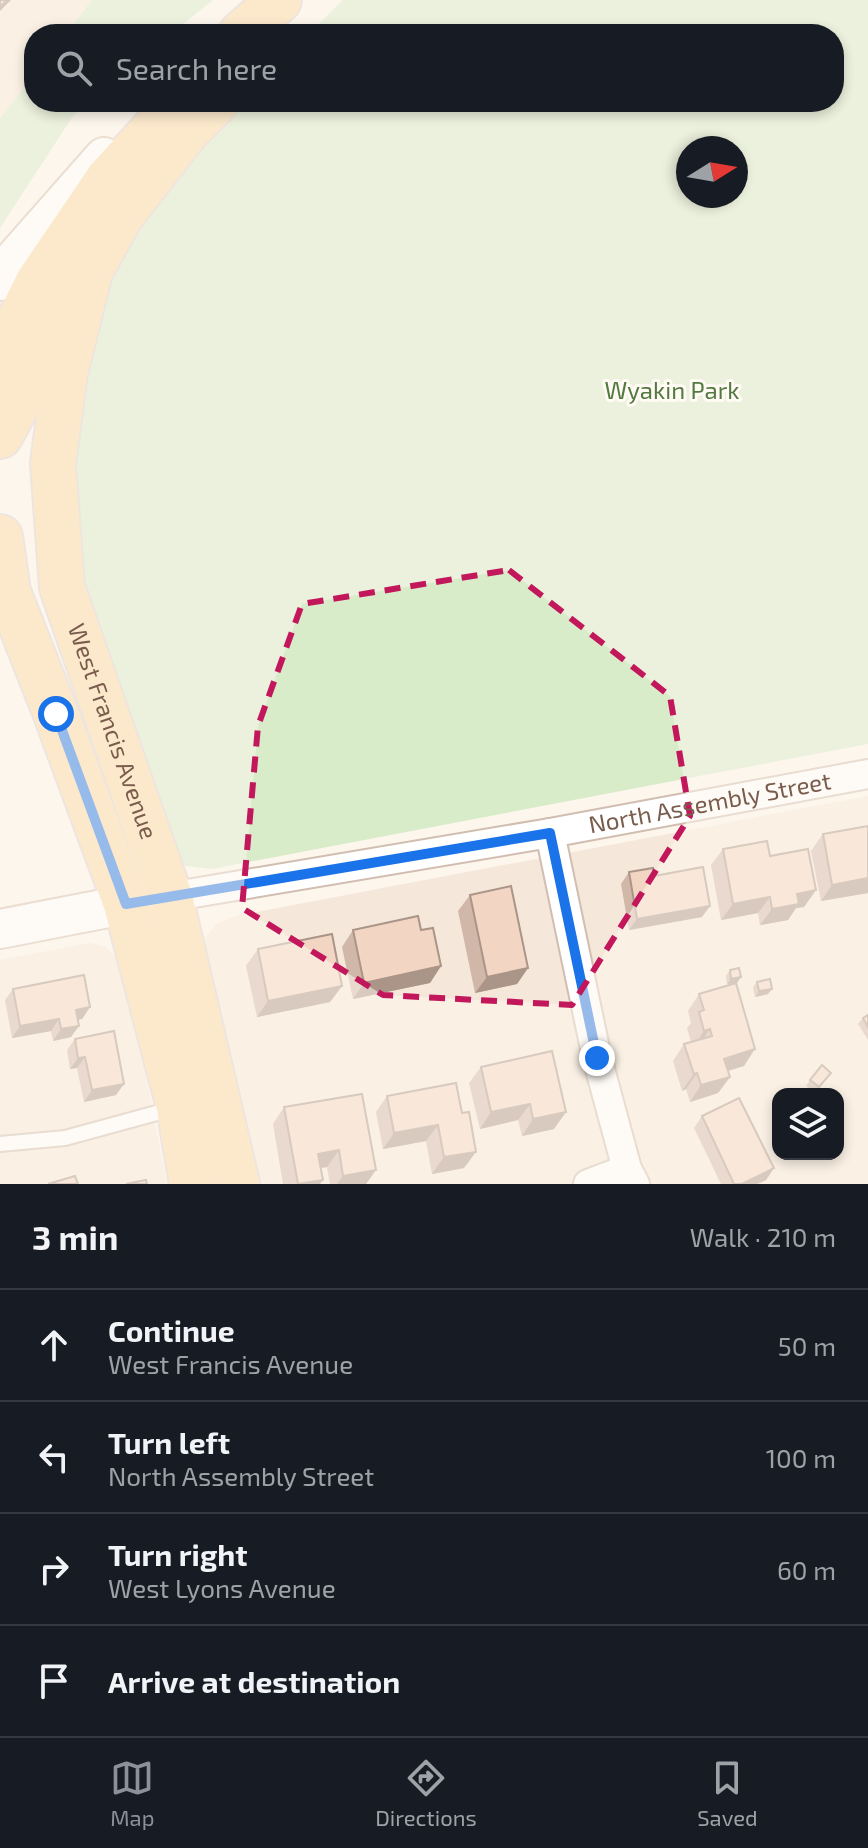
<!DOCTYPE html>
<html lang="en">
<head>
<meta charset="utf-8">
<style>
  :root { --surface:#171b24; --page:#20242c; --text:#f1f3f6; --muted:#9ea1a6; --line:#363941; --accent:#8c9099 }
  body { margin:0; font-family:"Exo 2",sans-serif; background:var(--page); color:var(--text) }
  .controls { position:absolute; right:24px; bottom:24px; display:grid; overflow:hidden; border-radius:16px; box-shadow:0 4px 12px #0003 }
  .controls button { width:72px; height:72px; display:grid; place-items:center; padding:0; border:0; border-bottom:2px solid var(--line); background:var(--surface); color:var(--text); font:40px sans-serif }
  .compass { position:absolute; left:676px; top:136px; width:72px; height:72px; border-radius:50%; background:var(--surface); box-shadow:0 4px 12px #0003; rotate:79deg }
  .stop { position:absolute; width:24px; height:24px; margin:-18px; border:6px solid #1a73e8; border-radius:50%; background:#fff }
  .stop.end { background:#1a73e8; border-color:#fff; box-shadow:0 2px 8px #0008 }
  .list { margin:0; padding:0; list-style:none }
  h2 { display:flex; justify-content:space-between; align-items:center; height:104px; margin:0; padding:0 32px; font-size:34px }
  h2 small { font-size:26px; font-weight:400; color:var(--muted) }
  .list li { display:grid; grid-template-columns:52px 1fr auto; gap:24px; align-items:center; box-sizing:border-box; height:112px; padding:0 32px; border-top:2px solid var(--line) }
  .list b { display:block; font-size:30px; white-space:nowrap }
  .list p { margin:0; font-size:26px; white-space:nowrap; color:var(--muted) }
  .list em { font-size:26px; font-style:normal; color:var(--muted) }
  .icon { flex:none; width:44px; height:44px; fill:none; stroke:currentColor; stroke-width:2; stroke-linecap:round; stroke-linejoin:round }
  .map { position:relative; flex:none; width:868px; height:1184px; overflow:hidden }
  .search { position:absolute; background:var(--surface); box-shadow:0 4px 12px #0003; left:24px; right:24px; top:24px; height:88px; display:flex; align-items:center; gap:20px; box-sizing:border-box; padding:0 28px; border-radius:32px; color:var(--muted); font-size:30px }
  .sheet { height:552px; background:var(--surface) }
  nav { display:flex; justify-content:space-around; align-items:center; box-sizing:border-box; height:112px; border-top:2px solid var(--line); background:var(--surface); font-size:22px; color:var(--muted) }
  nav a { display:grid; justify-items:center; gap:4px }
  nav .on { color:var(--accent) }
  .map>svg:first-child { display:block }
  .residential { fill:#f5e8da; fill-rule:evenodd }
  .green { fill:#d8ecc9; fill-rule:evenodd }
  .lines { fill:none; stroke-linecap:round; stroke-linejoin:round }
  .lane-casing { stroke:#d1beb0; stroke-width:18 }
  .street-casing { stroke:#d1beb0; stroke-width:32 }
  .secondary-casing { stroke:#d6c0b0; stroke-width:42 }
  .primary-casing { stroke:#dad1cd; stroke-width:48 }
  .lane { stroke:#fff; stroke-width:14 }
  .street { stroke:#fff; stroke-width:28 }
  .secondary { stroke:#fff; stroke-width:38 }
  .primary { stroke:#fbd9a5; stroke-width:44 }
  .wall { fill:#d1b7a8 }
  .shaded-wall { fill:#aa9588 }
  .building { fill:#f3d5c3; stroke:#aa9588; stroke-width:2 }
  .route { stroke:#1a73e8; stroke-width:10 }
  .marked { fill:none; stroke:#c2185b; stroke-width:6; stroke-dasharray:16 10; stroke-linejoin:round }
  .labels { text-anchor:middle; stroke-width:6; stroke-linejoin:round; paint-order:stroke }
  .park-label { font-size:24px; fill:#537a41; stroke:#fffaf3 }
  .street-label { font-size:24px; fill:#7a5c4d; stroke:#fffaf3 }
</style>
</head>
<body>
<div class="map">
<svg width="868" height="1184" viewBox="0 0 868 1184">
  <rect width="100%" height="100%" fill="#fdf6ec"/>
  <g class="residential">
    <polygon points="0,0 92,0 66,34 34,34 34,75 0,119"/>
    <path d="M868 796V1184H249L202 962 203 941 216 924 235 916ZM778 1094H838V1154H778Z"/>
    <polygon points="90,943 105,947 118,959 127,978 167,1184 0,1184 0,960"/>
  </g>
  <g class="green">
    <polygon points="92,0 213,0 171,34 66,34"/>
    <path d="M343 0H868V744L212 869 185 866 169 849 85 630 65 424 120 248 190 156 243 102H834V34H309ZM688 148H736V196H688Z"/>
    <polygon points="34,75 34,102 89,102 73,116 0,228 0,119"/>
  </g>
  <g class="lines">
    <defs>
      <polyline id="lane" points="0,1144 65,1138 175,1108"/>
      <g id="street">
        <polyline points="550,833 597,1058 627,1169 635,1184"/>
        <path id="s1" d="M170 897 550 833 868 774"/>
        <polyline points="588,1184 627,1169"/>
      </g>
      <g id="secondary">
        <polyline points="0,281 14,259 104,157"/>
        <polyline points="0,929 154,899"/>
      </g>
      <g id="primary">
        <polyline points="241,34 279,0"/>
        <path id="s2" d="M89 276 65 373 53 463 62 587 170 897 237 1184"/>
        <polyline points="0,379 11,337 38,282 108,179 166,116"/>
        <polyline points="0,436 120,217 187,131 216,102"/>
        <polyline points="0,537 8,592 56,714 126,904 179,1107 192,1184"/>
      </g>
    </defs>
    <use href="#lane" class="lane-casing"/>
    <use href="#street" class="street-casing"/>
    <use href="#secondary" class="secondary-casing"/>
    <use href="#primary" class="primary-casing"/>
    <use href="#lane" class="lane"/>
    <use href="#street" class="street"/>
    <use href="#secondary" class="secondary"/>
    <use href="#primary" class="primary"/>
  </g>
  <g class="wall">
    <polygon points="868,826 868,893 821,901 811,851 823,834"/>
    <polygon points="723,849 770,856 816,890 804,907 796,908 788,920 760,925 758,913 721,920 711,865"/>
    <polygon points="629,872 654,876 702,917 629,930 621,884"/>
    <polygon points="470,895 528,968 517,984 475,993 458,911"/>
    <polygon points="353,930 441,966 430,983 353,999 342,947"/>
    <polygon points="258,949 342,986 330,1002 257,1017 246,966"/>
    <polygon points="730,970 737,983 727,984 726,976"/>
    <polygon points="757,982 768,994 755,997 753,987"/>
    <polygon points="13,989 90,1007 82,1019 78,1020 71,1037 53,1041 51,1031 12,1038 5,1000"/>
    <polygon points="699,994 744,1066 728,1071 730,1077 718,1093 690,1102 686,1089 682,1091 673,1061 684,1044 691,1042 687,1028 691,1023 688,1011"/>
    <polygon points="868,1015 868,1040 858,1024 863,1018"/>
    <polygon points="75,1039 116,1095 84,1102 77,1068 70,1069 67,1050"/>
    <polygon points="552,1051 554,1129 522,1136 518,1120 480,1129 469,1083 481,1067"/>
    <polygon points="831,1073 815,1093 806,1086 810,1080"/>
    <polygon points="456,1083 464,1168 432,1174 426,1141 383,1149 376,1112 387,1096"/>
    <polygon points="362,1094 366,1184 330,1184 327,1167 321,1168 320,1184 283,1184 273,1124 284,1107"/>
    <polygon points="702,1116 774,1168 766,1180 757,1184 721,1184 694,1128"/>
  </g>
  <g class="shaded-wall">
    <polygon points="7,0 11,0 0,11 0,7"/>
    <polygon points="868,878 868,893 821,901 832,885"/>
    <polygon points="816,890 804,907 796,908 788,920 760,925 772,909 797,894"/>
    <polygon points="770,897 758,913 721,920 733,904"/>
    <polygon points="710,906 702,917 629,930 637,919"/>
    <polygon points="441,966 430,983 353,999 364,983"/>
    <polygon points="528,968 517,984 475,993 487,977"/>
    <polygon points="741,977 737,983 727,984 731,979"/>
    <polygon points="342,986 330,1002 257,1017 268,1001"/>
    <polygon points="772,989 768,994 755,997 759,991"/>
    <polygon points="90,1007 82,1019 68,1021 76,1010"/>
    <polygon points="59,1019 51,1031 12,1038 20,1026"/>
    <polygon points="79,1026 71,1037 53,1041 61,1029"/>
    <polygon points="710,1029 698,1046 693,1048 704,1031"/>
    <polygon points="755,1049 744,1066 713,1075 724,1059"/>
    <polygon points="85,1057 77,1068 70,1069 78,1058"/>
    <polygon points="697,1073 686,1089 682,1091 694,1074"/>
    <polygon points="730,1077 718,1093 690,1102 701,1085"/>
    <polygon points="124,1084 116,1095 84,1102 92,1090"/>
    <polygon points="530,1104 518,1120 480,1129 491,1112"/>
    <polygon points="566,1112 554,1129 522,1136 533,1119"/>
    <polygon points="438,1125 426,1141 383,1149 394,1133"/>
    <polygon points="339,1150 327,1167 307,1170 318,1154"/>
    <polygon points="476,1152 464,1168 432,1174 444,1157"/>
    <polygon points="774,1168 766,1180 757,1184 742,1184"/>
    <polygon points="376,1170 366,1184 337,1184 343,1176"/>
    <polygon points="323,1180 320,1184 300,1184"/>
  </g>
  <g class="building">
    <polygon points="0,0 7,0 0,7"/>
    <polygon points="868,826 868,878 832,885 823,834"/>
    <polygon points="767,841 770,856 808,849 816,890 797,894 799,904 772,909 770,897 733,904 723,849"/>
    <polygon points="703,867 710,906 637,919 629,872 653,868 654,876"/>
    <polygon points="511,886 528,968 487,977 470,895"/>
    <polygon points="418,916 421,930 433,928 441,966 364,983 353,930"/>
    <polygon points="332,934 342,986 268,1001 258,949"/>
    <polygon points="739,968 741,977 731,979 730,970"/>
    <polygon points="84,975 90,1007 76,1010 79,1026 61,1029 59,1019 20,1026 13,989"/>
    <polygon points="770,979 772,989 759,991 757,982"/>
    <polygon points="736,983 755,1049 724,1059 730,1077 701,1085 697,1073 694,1074 684,1044 712,1036 710,1029 704,1031 699,1012 704,1010 699,994"/>
    <polygon points="868,1015 868,1027 863,1018"/>
    <polygon points="114,1031 124,1084 92,1090 85,1057 78,1058 75,1039"/>
    <polygon points="552,1051 566,1112 533,1119 530,1104 491,1112 481,1067"/>
    <polygon points="822,1065 831,1073 819,1087 810,1080"/>
    <polygon points="456,1083 462,1113 469,1112 476,1152 444,1157 438,1125 394,1133 387,1096"/>
    <polygon points="362,1094 376,1170 343,1176 339,1150 318,1154 323,1180 298,1184 284,1107"/>
    <polygon points="739,1098 774,1168 742,1184 734,1184 702,1116"/>
    <polygon points="75,1176 78,1184 48,1184"/>
    <polygon points="146,1180 147,1184 126,1184"/>
  </g>
  <g class="lines">
    <polyline class="route" points="56,714 126,904 550,833 597,1058"/>
  </g>
  <path d="M0 0H868V1184H0ZM509 570 670 696 690 816 572 1005 383 995 242 908 258 726 302 604Z" fill="#fdf6ec" fill-opacity=".55" fill-rule="evenodd"/>
  <path class="marked" d="M509 570 670 696 690 816 572 1005 383 995 242 908 258 726 302 604Z"/>
  <g class="labels">
    <g class="park-label">
      <text x="672" y="399">Wyakin Park</text>
    </g>
    <g class="street-label">
      <text dy="8" stroke="none"><textPath href="#s2" startOffset="468">West Francis Avenue</textPath></text>
      <text dy="8" stroke="none"><textPath href="#s1" startOffset="548">North Assembly Street</textPath></text>
    </g>
  </g>
</svg>
<div class="controls">
<button><svg class="icon" aria-label="layers" viewBox="0 0 24 24"><path d="M12 4l9 5-9 5-9-5zM3 14l9 5 9-5"/></svg></button>
</div>
<svg class="compass" viewBox="-18 -18 36 36"><path d="M0-13l5 13h-10z" fill="#e53935"/><path d="M0 13l5-13h-10z" fill="#9ea1a6"/></svg>
<div class="stop" style="left:56px;top:714px"></div>
<div class="stop end" style="left:597px;top:1058px"></div>
<div class="search"><svg class="icon" aria-label="search" viewBox="0 0 24 24"><circle cx="10" cy="10" r="6"/><path d="M15 15l6 6"/></svg>Search here</div>
</div>
<section class="sheet">
<h2>3 min<small>Walk · 210 m</small></h2>
<ul class="list">
<li><svg class="icon" aria-label="ahead" viewBox="0 0 24 24"><path d="M12 20V5M6 11l6-6 6 6"/></svg><div><b>Continue</b><p>West Francis Avenue</p></div><em>50 m</em></li>
<li><svg class="icon" aria-label="left" viewBox="0 0 24 24"><path d="M17 20v-9H6M10 6l-5 5 5 5"/></svg><div><b>Turn left</b><p>North Assembly Street</p></div><em>100 m</em></li>
<li><svg class="icon" aria-label="right" viewBox="0 0 24 24"><path d="M7 20v-9h11M14 6l5 5-5 5"/></svg><div><b>Turn right</b><p>West Lyons Avenue</p></div><em>60 m</em></li>
<li><svg class="icon" aria-label="arrive" viewBox="0 0 24 24"><path d="M6 21V4h12l-3 4 3 4H6"/></svg><div><b>Arrive at destination</b></div></li>
</ul>
</section>
<nav>
<a class="on"><svg class="icon" aria-label="map" viewBox="0 0 24 24"><path d="M3 6l6-2 6 2 6-2v14l-6 2-6-2-6 2zM9 4v14M15 6v14"/></svg>Map</a>
<a><svg class="icon" aria-label="directions" viewBox="0 0 24 24"><path d="M12 3l9 9-9 9-9-9zM9 14v-3h6M13 9l2 2-2 2"/></svg>Directions</a>
<a><svg class="icon" aria-label="saved" viewBox="0 0 24 24"><path d="M7 4h10v16l-5-4-5 4z"/></svg>Saved</a>
</nav>
</body>
</html>
